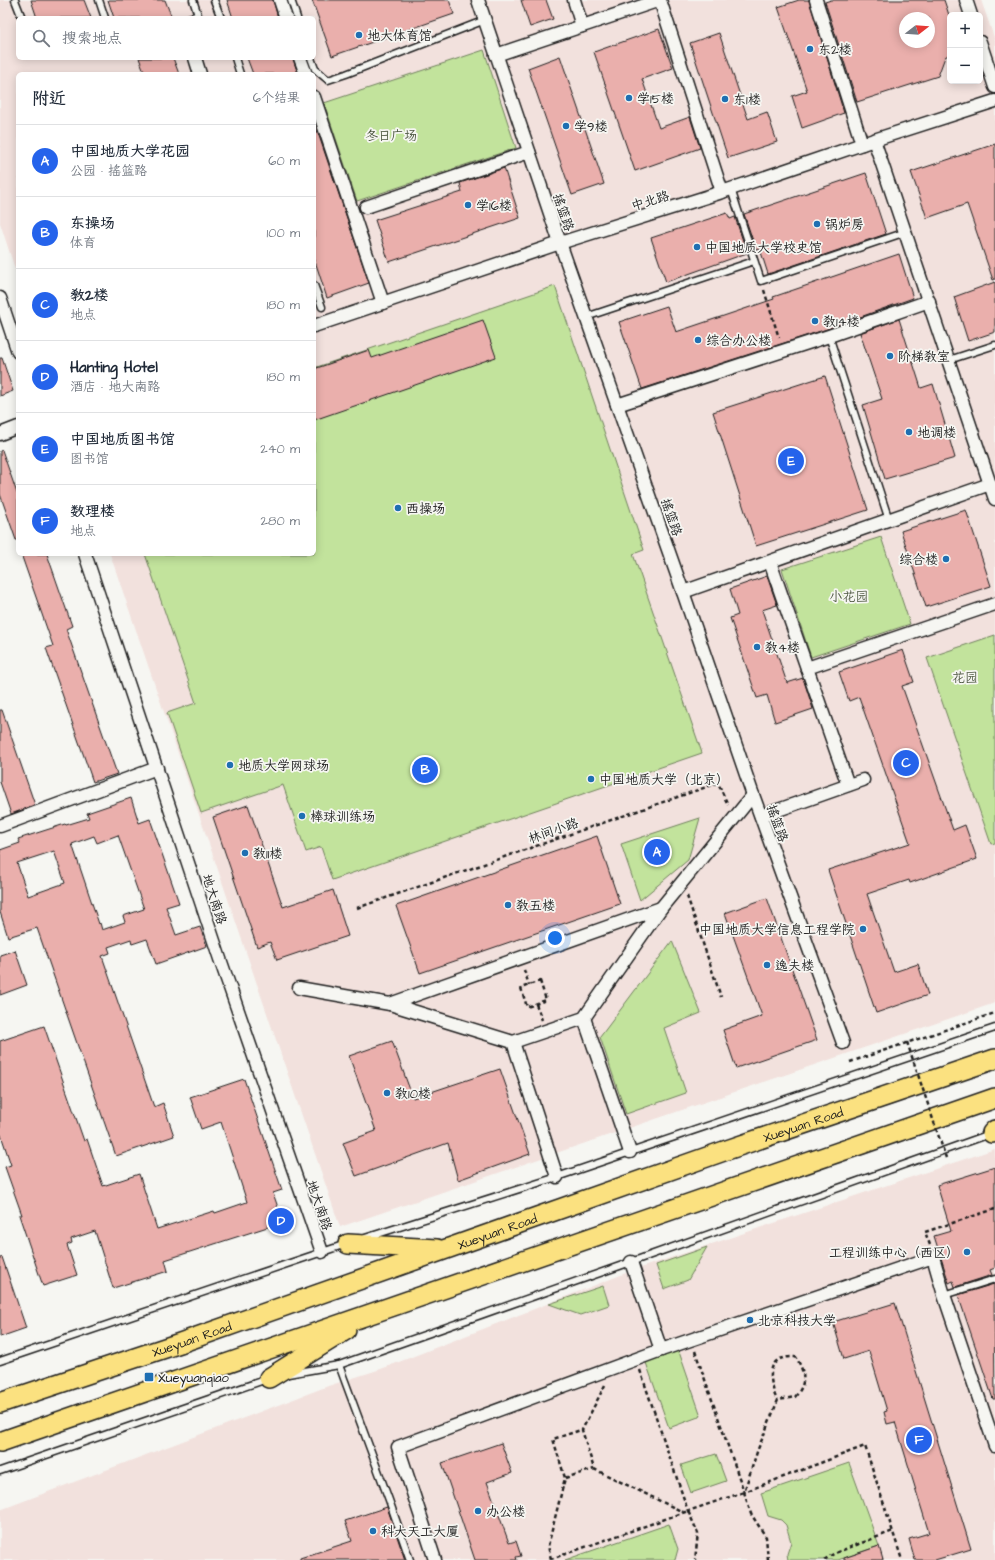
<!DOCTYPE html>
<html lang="zh">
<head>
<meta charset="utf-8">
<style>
  :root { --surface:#fff; --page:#f6f6f7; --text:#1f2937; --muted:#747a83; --line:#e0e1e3; --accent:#2563eb }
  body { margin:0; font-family:"Architects Daughter","LXGW WenKai TC",sans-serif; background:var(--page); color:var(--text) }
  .controls { position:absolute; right:12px; top:12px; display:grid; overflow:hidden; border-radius:6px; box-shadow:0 2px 10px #0003 }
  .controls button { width:36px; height:36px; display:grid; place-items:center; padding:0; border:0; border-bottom:1px solid var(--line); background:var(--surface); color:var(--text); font:20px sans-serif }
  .compass { position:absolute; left:899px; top:12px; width:36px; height:36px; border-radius:50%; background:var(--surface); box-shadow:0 2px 10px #0003; rotate:73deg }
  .you { position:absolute; left:555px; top:938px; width:14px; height:14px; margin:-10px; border:3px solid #fff; border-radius:50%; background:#1a73e8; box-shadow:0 0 0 6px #1a73e833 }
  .badge { display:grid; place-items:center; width:26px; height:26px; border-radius:50%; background:var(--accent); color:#fff; font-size:13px; font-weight:700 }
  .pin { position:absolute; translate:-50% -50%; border:2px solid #fff; box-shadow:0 1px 4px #0006 }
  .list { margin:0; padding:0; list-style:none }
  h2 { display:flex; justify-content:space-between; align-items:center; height:52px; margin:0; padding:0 16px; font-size:17px }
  h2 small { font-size:13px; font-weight:400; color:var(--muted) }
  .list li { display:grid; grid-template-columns:26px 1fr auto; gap:12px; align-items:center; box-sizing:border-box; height:72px; padding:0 16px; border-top:1px solid var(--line) }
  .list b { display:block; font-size:15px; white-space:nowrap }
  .list p { margin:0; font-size:13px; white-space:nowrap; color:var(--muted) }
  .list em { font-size:13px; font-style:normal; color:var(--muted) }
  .icon { flex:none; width:22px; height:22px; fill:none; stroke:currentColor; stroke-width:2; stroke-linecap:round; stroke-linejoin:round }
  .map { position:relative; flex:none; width:995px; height:1560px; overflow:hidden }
  .search { position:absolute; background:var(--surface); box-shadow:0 2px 10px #0003; left:16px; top:16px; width:300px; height:44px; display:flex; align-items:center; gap:10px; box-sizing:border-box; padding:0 14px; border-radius:6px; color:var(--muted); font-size:15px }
  .panel { position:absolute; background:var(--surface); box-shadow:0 2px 10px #0003; left:16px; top:72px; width:300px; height:484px; border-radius:6px }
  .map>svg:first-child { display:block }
  .built { fill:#f2e1dd; fill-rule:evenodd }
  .green { fill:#c2e39c; stroke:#6f805c }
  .building { fill:#eaafac; stroke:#1c1c1c; fill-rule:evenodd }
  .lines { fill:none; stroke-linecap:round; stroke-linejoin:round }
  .lane-casing { stroke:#1c1c1c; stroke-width:9 }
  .street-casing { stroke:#1c1c1c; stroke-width:15 }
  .primary-casing { stroke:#1c1c1c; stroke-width:22 }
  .path { stroke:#1c1c1c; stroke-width:2.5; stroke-dasharray:4 3; stroke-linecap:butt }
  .lane { stroke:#f6f6f2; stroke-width:6 }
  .street { stroke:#f6f6f2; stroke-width:12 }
  .primary { stroke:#fbe180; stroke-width:19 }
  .path-bridge { stroke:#1c1c1c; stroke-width:2.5; stroke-dasharray:4 3; stroke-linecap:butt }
  .poi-dot { fill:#1f6fb2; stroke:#f6f6f2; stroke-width:1.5 }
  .labels { text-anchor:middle; stroke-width:3.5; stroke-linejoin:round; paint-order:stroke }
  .poi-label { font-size:13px; fill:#1c1c1c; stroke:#f6f6f2; text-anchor:start }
  .park-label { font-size:13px; fill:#4e5842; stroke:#f6f6f2 }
  .street-label { font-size:13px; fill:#1c1c1c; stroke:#f6f6f2 }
</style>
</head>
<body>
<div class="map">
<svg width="995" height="1560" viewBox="0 0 995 1560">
  <rect width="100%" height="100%" fill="#f6f6f2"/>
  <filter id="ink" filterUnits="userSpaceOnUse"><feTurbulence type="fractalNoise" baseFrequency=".025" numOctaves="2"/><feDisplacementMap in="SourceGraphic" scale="8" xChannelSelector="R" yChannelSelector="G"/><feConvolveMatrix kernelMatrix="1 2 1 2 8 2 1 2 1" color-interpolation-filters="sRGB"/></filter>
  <g filter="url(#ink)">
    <g class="built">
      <path d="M0 0H981L995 40V1003L340 1227 110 554H314V74H18V278L0 223ZM950 15H980V81H950ZM18 18H314V58H18ZM905 18H929V42H905Z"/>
      <polygon points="995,1149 995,1560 0,1560 0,1510 331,1385 381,1369 631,1271"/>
    </g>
    <g class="green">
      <polygon points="484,50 516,148 357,201 324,103"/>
      <polygon points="555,286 644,550 633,554 702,753 332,880 321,847 306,852 283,785 201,813 167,713 196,703 145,554 314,554 314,368"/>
      <polygon points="881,537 910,624 811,657 782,569"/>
      <polygon points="995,635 995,843 991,844 927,658"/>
      <polygon points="700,818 688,860 640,900 621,844"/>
      <polygon points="672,941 701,1013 664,1028 686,1093 626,1114 600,1037"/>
      <polygon points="707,1247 688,1280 664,1289 656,1265"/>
      <polygon points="603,1286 609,1305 580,1315 549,1304"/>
      <polygon points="677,1346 701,1416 669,1428 644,1357"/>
      <polygon points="716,1454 726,1481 691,1493 681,1465"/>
      <polygon points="849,1463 879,1546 838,1560 788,1560 787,1554 791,1542 786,1525 781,1520 768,1516 761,1493"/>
      <polygon points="669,1524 678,1549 675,1560 565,1560"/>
    </g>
    <g class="building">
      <polygon points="31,0 84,0 91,18 37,18"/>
      <polygon points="108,0 165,0 172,18 114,18"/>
      <polygon points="227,0 273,0 278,18 233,18"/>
      <polygon points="312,0 449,0 454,14 332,56"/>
      <polygon points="521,0 546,0 553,19 530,27"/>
      <polygon points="799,0 809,0 844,113 802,128 792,96 807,91 778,7"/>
      <path d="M831 0H944L950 18V54L945 57 938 76 857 102 825 2ZM905 18H929V42H905Z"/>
      <polygon points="659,29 673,68 642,79 659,128 690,117 700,148 635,171 594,52"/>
      <polygon points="719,33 748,119 767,112 777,142 728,158 690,43"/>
      <polygon points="560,56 604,184 572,195 528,68"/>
      <polygon points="139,58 173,58 179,74 145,74"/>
      <polygon points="247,58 293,58 298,74 253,74"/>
      <polygon points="316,127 369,283 327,298 314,258 314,128"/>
      <polygon points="995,144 995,279 993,280 967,204 927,218 911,172"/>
      <polygon points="504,168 520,218 389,262 375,220 462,192 460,183"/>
      <polygon points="866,173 886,234 768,274 760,249 756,250 744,214"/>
      <polygon points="727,213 730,219 735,217 747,253 666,282 651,238"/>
      <polygon points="899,254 913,298 827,329 642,389 619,322 667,306 676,332 774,299 773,297"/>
      <polygon points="995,282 995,332 968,341 954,297"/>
      <polygon points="899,319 921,388 933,384 955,458 885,479 863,405 882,399 860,333"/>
      <polygon points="483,320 496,357 314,420 314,369 369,350 372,358"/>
      <polygon points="0,358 2,358 13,391 0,396"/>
      <polygon points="825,376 868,510 756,546 713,412"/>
      <polygon points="2,450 18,496 18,540 16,540 0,494 0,451"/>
      <polygon points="966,510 991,586 926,607 901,531"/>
      <polygon points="21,554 47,554 72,626 66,629 117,774 93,782 46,648 53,646"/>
      <polygon points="767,576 777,605 762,610 787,683 803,678 813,709 775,722 767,695 757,698 730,618 738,615 730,589"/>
      <polygon points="903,650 914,682 902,686 953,830 965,825 977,859 910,883 909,880 867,894 894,972 918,964 928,995 876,1013 828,870 910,843 859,697 849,701 839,672"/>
      <polygon points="0,710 2,710 35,805 11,814 0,782"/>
      <path d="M131 798 139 823 150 819 179 903 166 907 176 935 200 927 207 946 156 964 147 939 132 944 131 939 108 947 110 953 102 956 154 1107 163 1103 174 1136 116 1156 37 928 8 937 0 912V850L20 843 18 839 65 824 66 825 89 818 87 813ZM118 835 144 909 123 916 125 922 102 930 100 923 99 924 72 844 94 836 97 843ZM54 851 65 883 28 896 17 863Z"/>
      <polygon points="248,805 283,907 333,890 348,936 277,960 270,942 257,947 213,817"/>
      <polygon points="597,836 620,904 420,973 396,906"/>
      <polygon points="767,898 817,1040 736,1068 723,1030 762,1016 725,913"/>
      <polygon points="15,950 27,985 0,995 0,955"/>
      <polygon points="44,1026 84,1141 87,1139 103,1186 139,1174 157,1229 214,1211 215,1213 247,1202 221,1122 201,1129 190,1097 244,1079 282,1190 273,1193 283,1222 165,1260 168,1271 113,1288 95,1231 71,1239 72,1243 67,1245 77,1275 43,1286 19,1215 22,1215 5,1167 11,1165 0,1132 0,1041"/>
      <polygon points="392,1041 413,1098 500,1069 530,1154 458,1180 448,1143 356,1176 343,1143 376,1131 349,1056"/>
      <polygon points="995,1167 995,1268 990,1270 992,1275 955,1287 953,1281 949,1283 934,1236 951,1231 937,1185"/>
      <polygon points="2,1257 26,1328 0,1337 0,1258"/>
      <polygon points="994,1284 995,1399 993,1399 958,1295"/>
      <polygon points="895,1303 971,1549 935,1560 915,1560 909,1539 929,1533 895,1422 887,1424 884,1412 887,1411 869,1351 844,1359 833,1322"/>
      <polygon points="501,1443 512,1473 487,1482 509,1543 516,1541 521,1556 516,1557 517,1560 475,1560 442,1463"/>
      <polygon points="387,1507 405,1560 300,1560 300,1558 352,1541 345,1521"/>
      <polygon points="879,1546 883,1560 844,1560 844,1558"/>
    </g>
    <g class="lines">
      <defs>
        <g id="lane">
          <polyline points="15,0 22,18"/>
          <polyline points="99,0 105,18"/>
          <polyline points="214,0 221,18"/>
          <polyline points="291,0 297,18"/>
          <polyline points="189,18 198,15 193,0"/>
          <polyline points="235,58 240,74"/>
          <polyline points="311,58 315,69 328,80 346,74 485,20"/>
          <polyline points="731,189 761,281 906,232"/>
          <polyline points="314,285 322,307"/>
          <polyline points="586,317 754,261"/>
          <polyline points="829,336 889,520"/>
          <polyline points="949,360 995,345"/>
          <polyline points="365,1238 557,1177 995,1028"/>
          <polyline points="944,1295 995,1279"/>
          <polyline points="0,1361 346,1244"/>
          <polyline points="339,1365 389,1500 410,1560"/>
          <polyline points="288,1374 339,1365 631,1262 990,1134"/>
          <polyline points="0,1471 267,1379"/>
        </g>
        <g id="street">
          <polyline points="280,0 286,18"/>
          <polyline points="478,0 560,243 683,592 753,795 843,1043"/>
          <polyline points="574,0 582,26"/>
          <polyline points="660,0 722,192"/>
          <polyline points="816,0 862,144"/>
          <polyline points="966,0 971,15"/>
          <polyline points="980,42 995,87"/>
          <polyline points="496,55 660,0"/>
          <polyline points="195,58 200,74"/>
          <polyline points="300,58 306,74"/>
          <polyline points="314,97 383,303"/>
          <polyline points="874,140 995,499"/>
          <polyline points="366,207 529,152"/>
          <polyline points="0,298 18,352"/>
          <polyline points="314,326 560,243 722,192 874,140 995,101"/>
          <polyline points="617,405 829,336 929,301"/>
          <polyline points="0,434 18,427"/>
          <polyline points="85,554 220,959 322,1252"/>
          <polyline points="770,562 807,668"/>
          <polyline points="683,592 990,484"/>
          <polyline points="848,785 807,668 995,604"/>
          <polyline points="761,816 863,780"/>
          <polyline points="0,826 157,768"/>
          <polyline points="299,988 390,1004 513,1042 584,1018 661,908 753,795"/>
          <polyline points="390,1004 661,908"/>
          <polyline points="584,1018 630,1152"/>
          <polyline points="513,1042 557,1177"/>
          <polyline points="631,1262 661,1350"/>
          <polyline points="435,1560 398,1447 661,1350 933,1257 944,1295 995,1446"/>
        </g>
        <g id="primary">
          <polyline points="992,1133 995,1130"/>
          <polyline points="348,1244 437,1249"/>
          <polyline points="269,1378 346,1330"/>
          <path id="s1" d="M0 1403 180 1343 724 1151 995 1059"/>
          <path d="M0 1442C331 1325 664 1214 995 1098"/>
        </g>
      </defs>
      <use href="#lane" class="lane-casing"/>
      <use href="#street" class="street-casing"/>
      <use href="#primary" class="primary-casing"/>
      <g class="path">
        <polyline points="764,290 779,338"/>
        <polyline points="687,896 721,997"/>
        <polyline points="357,908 718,783 728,805"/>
        <polyline points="524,970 529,985"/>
        <polygon points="540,981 546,1000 527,1007 521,988"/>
        <polyline points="536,1004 542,1020"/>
        <polyline points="850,1062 995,1013"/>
        <polyline points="930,1245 925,1232 995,1209"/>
        <polyline points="695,1351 744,1492 865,1446 902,1560"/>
        <polyline points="640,1370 688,1511 744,1492"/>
        <polyline points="605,1385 582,1430 594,1469 683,1512"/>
        <polyline points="565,1478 594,1469"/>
        <polyline points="551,1559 548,1546 565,1478 553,1439 581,1430"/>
        <polyline points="551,1560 551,1559 688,1511 698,1533 695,1560"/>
        <path d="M768 1560 766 1537 751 1514 744 1492 758 1449 778 1400 795 1397C807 1383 805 1373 796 1357 775 1356 768 1365 772 1385 774 1391 774 1396 778 1400"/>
        <polyline points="824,1560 835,1553 893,1531"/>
      </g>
      <use href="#lane" class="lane"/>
      <use href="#street" class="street"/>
      <use href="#primary" class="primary"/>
      <polyline class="path-bridge" points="907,1042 946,1158"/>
    </g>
  </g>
  <g class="poi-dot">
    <circle cx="359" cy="35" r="4"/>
    <circle cx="810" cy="49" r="4"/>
    <circle cx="629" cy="98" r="4"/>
    <circle cx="725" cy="99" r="4"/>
    <circle cx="566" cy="126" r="4"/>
    <circle cx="468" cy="205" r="4"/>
    <circle cx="817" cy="224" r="4"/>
    <circle cx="697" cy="247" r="4"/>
    <circle cx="815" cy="321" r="4"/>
    <circle cx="698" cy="340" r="4"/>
    <circle cx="890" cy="356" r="4"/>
    <circle cx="909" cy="432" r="4"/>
    <circle cx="398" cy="508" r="4"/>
    <circle cx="946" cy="559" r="4"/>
    <circle cx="757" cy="647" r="4"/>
    <circle cx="230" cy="765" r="4"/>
    <circle cx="591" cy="779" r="4"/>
    <circle cx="302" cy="816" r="4"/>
    <circle cx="245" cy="853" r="4"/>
    <circle cx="508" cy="905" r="4"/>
    <circle cx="863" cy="929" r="4"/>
    <circle cx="767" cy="965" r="4"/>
    <circle cx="387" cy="1093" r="4"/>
    <circle cx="967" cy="1252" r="4"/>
    <circle cx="750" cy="1320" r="4"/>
    <rect x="144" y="1372" width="10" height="10" rx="2"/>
    <circle cx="478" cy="1511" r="4"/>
    <circle cx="373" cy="1531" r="4"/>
  </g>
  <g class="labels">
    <g class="poi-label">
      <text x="367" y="40">地大体育馆</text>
      <text x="818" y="54">东2楼</text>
      <text x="637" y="103">学15楼</text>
      <text x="733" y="104">东1楼</text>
      <text x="574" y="131">学9楼</text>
      <text x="476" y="210">学16楼</text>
      <text x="825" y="229">锅炉房</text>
      <text x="705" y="252">中国地质大学校史馆</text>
      <text x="823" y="326">教14楼</text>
      <text x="706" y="345">综合办公楼</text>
      <text x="898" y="361">阶梯教室</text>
      <text x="917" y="437">地调楼</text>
      <text x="406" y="513">西操场</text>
      <text x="938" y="564" text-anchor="end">综合楼</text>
      <text x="765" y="652">教4楼</text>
      <text x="238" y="770">地质大学网球场</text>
      <text x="599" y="784">中国地质大学（北京）</text>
      <text x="310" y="821">棒球训练场</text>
      <text x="253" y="858">教11楼</text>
      <text x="516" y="910">教五楼</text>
      <text x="855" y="934" text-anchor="end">中国地质大学信息工程学院</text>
      <text x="775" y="970">逸夫楼</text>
      <text x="395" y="1098">教10楼</text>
      <text x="959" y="1257" text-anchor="end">工程训练中心（西区）</text>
      <text x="758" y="1325">北京科技大学</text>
      <text x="158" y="1382">Xueyuanqiao</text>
      <text x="486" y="1516">办公楼</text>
      <text x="381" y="1536">科大天工大厦</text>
    </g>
    <g class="park-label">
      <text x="391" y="140">冬日广场</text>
      <text x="849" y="601">小花园</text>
      <text x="965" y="682">花园</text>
    </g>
    <g class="street-label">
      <text transform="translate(650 200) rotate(-17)" y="5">中北路</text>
      <text transform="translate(564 212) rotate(71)" y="5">摇篮路</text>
      <text transform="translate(672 517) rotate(71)" y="5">摇篮路</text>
      <text transform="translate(778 823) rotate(70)" y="5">摇篮路</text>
      <text transform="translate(553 830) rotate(-19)" y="5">林间小路</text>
      <text transform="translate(215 899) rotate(72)" y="5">地大南路</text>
      <text dy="5" stroke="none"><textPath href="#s1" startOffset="850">Xueyuan Road</textPath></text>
      <text transform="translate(320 1205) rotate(71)" y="5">地大南路</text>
      <text dy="5" stroke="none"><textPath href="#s1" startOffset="526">Xueyuan Road</textPath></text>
      <text dy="5" stroke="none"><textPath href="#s1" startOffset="202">Xueyuan Road</textPath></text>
    </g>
  </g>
</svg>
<div class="controls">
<button>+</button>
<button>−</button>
</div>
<svg class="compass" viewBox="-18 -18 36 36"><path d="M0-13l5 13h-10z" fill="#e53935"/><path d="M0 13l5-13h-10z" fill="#747a83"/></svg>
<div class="you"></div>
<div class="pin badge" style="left:657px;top:852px">A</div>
<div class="pin badge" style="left:425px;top:770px">B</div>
<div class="pin badge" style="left:906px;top:763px">C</div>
<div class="pin badge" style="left:281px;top:1221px">D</div>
<div class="pin badge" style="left:791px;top:461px">E</div>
<div class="pin badge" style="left:919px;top:1440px">F</div>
<div class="search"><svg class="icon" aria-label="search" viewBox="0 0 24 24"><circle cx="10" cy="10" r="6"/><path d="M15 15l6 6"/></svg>搜索地点</div>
<section class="panel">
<h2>附近<small>6个结果</small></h2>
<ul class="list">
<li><span class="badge">A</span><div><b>中国地质大学花园</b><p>公园 · 摇篮路</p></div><em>60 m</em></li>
<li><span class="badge">B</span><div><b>东操场</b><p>体育</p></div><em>100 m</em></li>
<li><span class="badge">C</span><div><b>教2楼</b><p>地点</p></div><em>180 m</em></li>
<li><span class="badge">D</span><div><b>Hanting Hotel</b><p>酒店 · 地大南路</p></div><em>180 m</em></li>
<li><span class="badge">E</span><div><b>中国地质图书馆</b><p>图书馆</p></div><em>240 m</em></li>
<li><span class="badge">F</span><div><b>数理楼</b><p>地点</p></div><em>280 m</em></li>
</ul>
</section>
</div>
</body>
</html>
